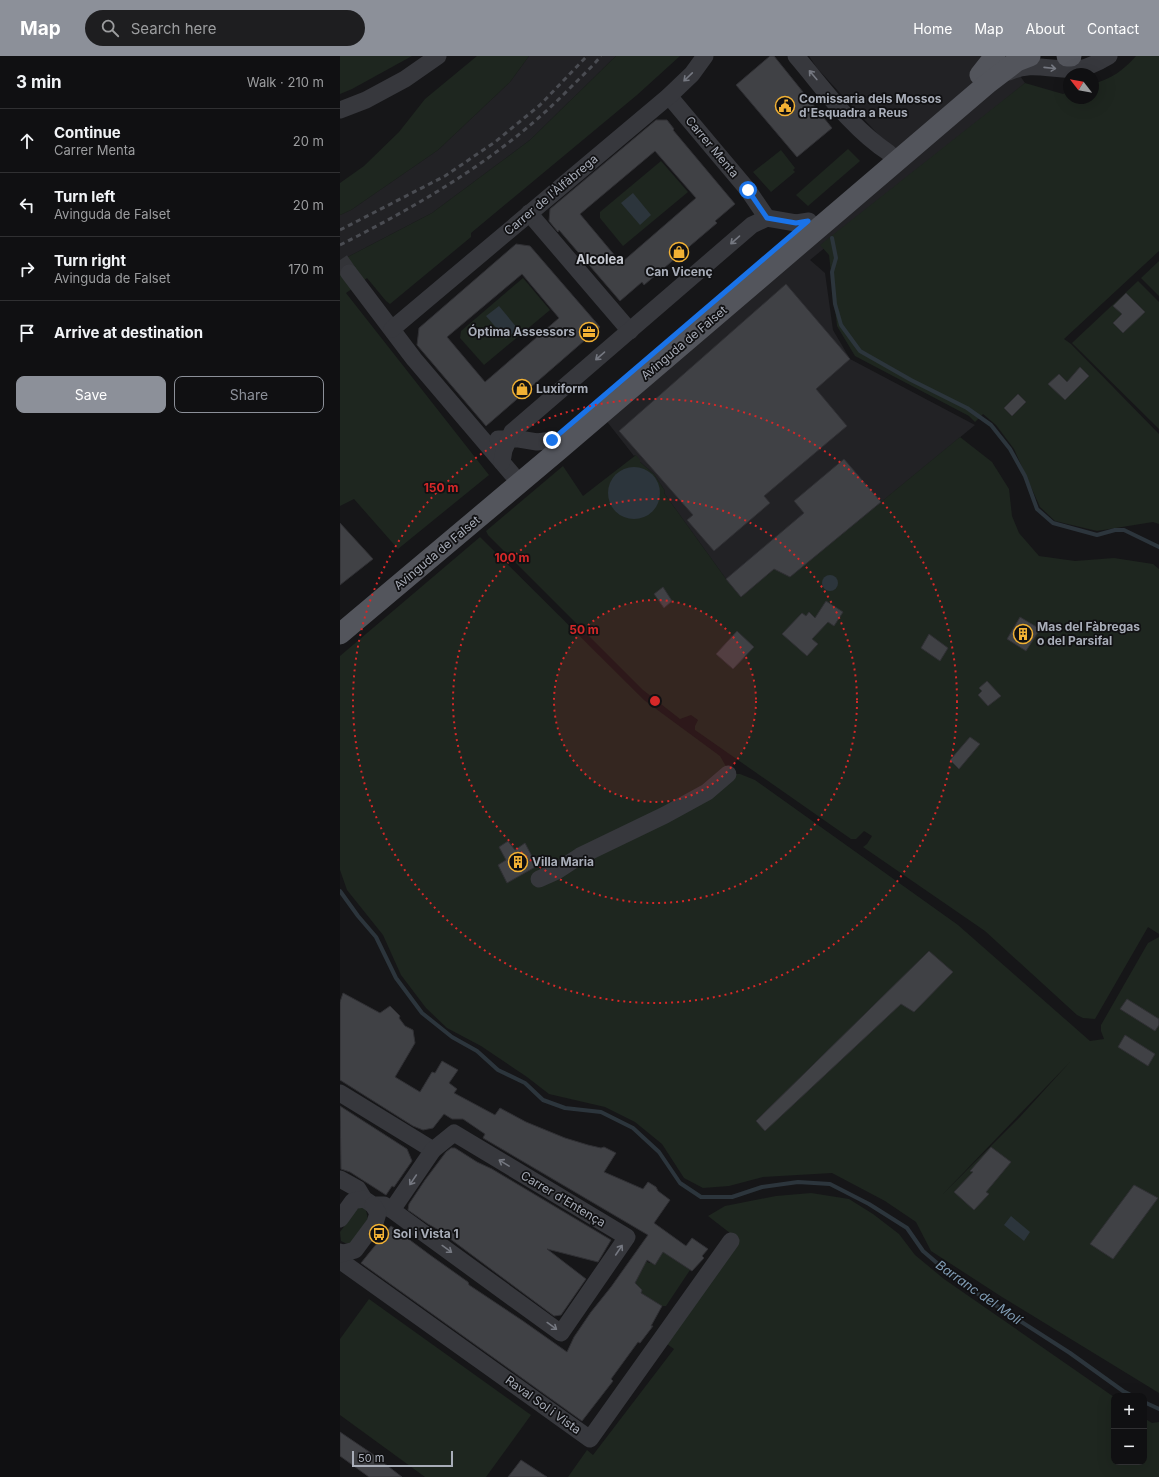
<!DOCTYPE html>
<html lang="en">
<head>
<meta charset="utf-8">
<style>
  :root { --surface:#101012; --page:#1e1e20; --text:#f1f3f6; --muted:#9c9d9f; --line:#303032; --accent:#8c9099 }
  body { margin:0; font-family:Inter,sans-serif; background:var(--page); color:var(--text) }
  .controls { position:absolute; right:12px; bottom:12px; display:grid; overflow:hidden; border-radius:8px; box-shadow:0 4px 16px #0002 }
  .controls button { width:36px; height:36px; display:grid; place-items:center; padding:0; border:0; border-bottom:1px solid var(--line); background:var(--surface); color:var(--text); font:20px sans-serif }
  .compass { position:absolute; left:723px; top:12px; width:36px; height:36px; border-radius:50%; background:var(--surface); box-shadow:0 4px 16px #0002; rotate:301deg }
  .scale { position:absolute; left:12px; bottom:10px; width:101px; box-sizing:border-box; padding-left:4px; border:2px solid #a8adb8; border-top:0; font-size:11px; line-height:14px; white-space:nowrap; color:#a8adb8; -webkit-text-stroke:3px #111113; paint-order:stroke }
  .stop { position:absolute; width:12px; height:12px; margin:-9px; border:3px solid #1a73e8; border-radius:50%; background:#fff }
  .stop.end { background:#1a73e8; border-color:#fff; box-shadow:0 1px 4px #0008 }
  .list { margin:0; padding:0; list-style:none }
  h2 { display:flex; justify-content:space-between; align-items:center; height:52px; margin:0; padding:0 16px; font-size:17px }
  h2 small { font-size:13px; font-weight:400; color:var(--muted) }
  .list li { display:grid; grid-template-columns:26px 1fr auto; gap:12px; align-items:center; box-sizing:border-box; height:64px; padding:0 16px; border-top:1px solid var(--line) }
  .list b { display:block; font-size:15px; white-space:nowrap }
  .list p { margin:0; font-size:13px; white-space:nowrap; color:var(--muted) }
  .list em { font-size:13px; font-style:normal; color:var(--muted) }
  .actions { display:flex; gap:8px; padding:12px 16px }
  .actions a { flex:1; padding:9px 0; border:1px solid var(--accent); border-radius:8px; text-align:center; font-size:14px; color:var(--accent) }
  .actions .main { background:var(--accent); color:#fff }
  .icon { flex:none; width:22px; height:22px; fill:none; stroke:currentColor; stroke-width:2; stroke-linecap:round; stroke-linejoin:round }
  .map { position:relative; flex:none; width:819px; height:1421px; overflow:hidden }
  header { display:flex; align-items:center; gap:24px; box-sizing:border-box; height:56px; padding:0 20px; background:var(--accent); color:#fff }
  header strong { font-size:19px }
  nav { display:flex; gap:22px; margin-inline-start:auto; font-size:14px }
  .search { width:280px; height:36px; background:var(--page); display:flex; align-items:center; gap:10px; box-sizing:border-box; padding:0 14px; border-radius:22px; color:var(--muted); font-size:15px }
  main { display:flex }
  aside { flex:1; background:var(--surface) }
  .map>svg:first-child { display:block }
  .built { fill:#222225 }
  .green { fill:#1e261f; fill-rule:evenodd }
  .water { fill:#2c353c }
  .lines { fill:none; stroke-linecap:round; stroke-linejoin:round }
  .stream { stroke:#2c353c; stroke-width:4 }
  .building { fill:#404145; stroke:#303034; fill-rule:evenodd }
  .minor-tunnel { stroke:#333438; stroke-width:17; stroke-dasharray:17 8; stroke-linecap:butt }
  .minor { stroke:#37383d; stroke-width:17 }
  .major { stroke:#53555c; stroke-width:21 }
  .rail { stroke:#4a4c52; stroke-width:3; stroke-dasharray:5 4; stroke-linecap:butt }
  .oneway { stroke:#757881 }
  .route { stroke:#1a73e8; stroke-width:5 }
  .ring { fill:none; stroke:#d62828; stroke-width:2; stroke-dasharray:2 4 }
  .labels { text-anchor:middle; stroke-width:3.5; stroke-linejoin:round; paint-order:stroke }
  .poi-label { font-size:12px; font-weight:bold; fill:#a8adb8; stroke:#111113; text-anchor:start }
  .street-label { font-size:12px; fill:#a8adb8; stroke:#111113 }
  .neighbourhood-label { font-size:13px; font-weight:bold; fill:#c9ccd4; stroke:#111113 }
  .water-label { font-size:13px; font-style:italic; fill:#7f9bb3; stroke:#111113 }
  .centre { fill:#d62828; stroke:#111113; stroke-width:2 }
  .ring-label { font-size:12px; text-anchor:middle; font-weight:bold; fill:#d62828; stroke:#111113; stroke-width:3.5; stroke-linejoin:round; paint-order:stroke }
</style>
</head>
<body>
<header>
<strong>Map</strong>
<div class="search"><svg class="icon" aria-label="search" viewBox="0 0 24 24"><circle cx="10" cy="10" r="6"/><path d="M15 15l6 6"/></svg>Search here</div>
<nav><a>Home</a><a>Map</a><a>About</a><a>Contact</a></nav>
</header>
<main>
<aside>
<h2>3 min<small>Walk · 210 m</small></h2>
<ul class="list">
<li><svg class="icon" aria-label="ahead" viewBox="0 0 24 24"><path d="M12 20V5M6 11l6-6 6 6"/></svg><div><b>Continue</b><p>Carrer Menta</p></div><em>20 m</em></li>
<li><svg class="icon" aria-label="left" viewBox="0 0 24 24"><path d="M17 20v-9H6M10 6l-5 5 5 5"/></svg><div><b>Turn left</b><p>Avinguda de Falset</p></div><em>20 m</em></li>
<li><svg class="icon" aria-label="right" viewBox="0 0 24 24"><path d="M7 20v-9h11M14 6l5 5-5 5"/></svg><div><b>Turn right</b><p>Avinguda de Falset</p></div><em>170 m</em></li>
<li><svg class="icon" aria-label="arrive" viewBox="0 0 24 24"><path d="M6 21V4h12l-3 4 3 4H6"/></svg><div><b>Arrive at destination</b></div></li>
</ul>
<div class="actions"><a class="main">Save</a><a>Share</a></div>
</aside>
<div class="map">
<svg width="819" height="1421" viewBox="0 0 819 1421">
  <rect width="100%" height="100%" fill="#161618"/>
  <g class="built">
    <polygon points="189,0 276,0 190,84 92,157 0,205 0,159 11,154 98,94 170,26"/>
    <polygon points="469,0 666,0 685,27 470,204 485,217 493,274 510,303 635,369 450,521 434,513 401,541 386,523 324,437 325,435 314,418 300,406 295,399 294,400 261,358 556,98 477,12"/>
  </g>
  <g class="green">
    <polygon points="0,0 72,0 12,33 0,38"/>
    <polygon points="137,0 189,0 170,26 98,94 11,154 0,159 0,127 24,110 59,76 85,43"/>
    <polygon points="276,0 340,0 297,39 131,177 131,181 50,248 46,245 27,222 6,237 149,419 58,493 14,443 0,450 0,205 92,157 190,84"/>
    <path d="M796 0H819V195L724 283 731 288 819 378V468L813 466 757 475 715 465 700 451 674 393 656 369 643 358 635 366 629 360 515 300 497 270 489 199 480 189 685 27 723 38 729 36V42H753V28C772 22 783 15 796 0Z"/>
    <polygon points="508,93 520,105 468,150 456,139"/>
    <polygon points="441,94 455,112 453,114 455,116 431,136 413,116"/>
    <polygon points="321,105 348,136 283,190 260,162 260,156"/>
    <polygon points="819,205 819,240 801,222"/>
    <polygon points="183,222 210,254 144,309 120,282 121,275"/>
    <polygon points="798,225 819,246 819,373 732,287"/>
    <polygon points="620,381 652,406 669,433 672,460 679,477 699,500 735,505 774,502 813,508 819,513 819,878 808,871 755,963 743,962 737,959 645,875 523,791 527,788 532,780 524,775 516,783 511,783 355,674 355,670 358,664 351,659 340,663 303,634 148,479 146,475 223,410 243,440 296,399 300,404 300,406 314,418 325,435 324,437 386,523 401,541 434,513 450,521"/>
    <path d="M140 481 304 644 380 700 387 712 388 718H400L415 724 618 869 750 985 764 983 761 975V969L808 887 819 881V1337L662 1241 591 1195 576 1166 545 1145 492 1117 423 1121 389 1130 363 1132 344 1122 322 1088 295 1066 265 1051 209 1038 187 1021 141 990 107 972 86 952 61 919 43 879 7 834 0 814V600ZM730 1006 679 1062 602 1139Z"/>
    <polygon points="471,1137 509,1143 533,1158 559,1178 575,1199 604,1223 774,1341 774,1406 804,1406 804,1362 812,1367 819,1366 819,1421 228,1421 247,1394 253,1399 334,1293 327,1288 399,1184 368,1160 385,1150 436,1140"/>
    <polygon points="19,1152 23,1152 26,1154 28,1163 11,1187 5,1187 1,1185 0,1176 16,1154"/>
    <polygon points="322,1194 350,1214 326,1250 322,1250 301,1237 302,1234 295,1227 304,1209 295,1201 297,1198 309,1207 311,1207 315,1209 322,1198"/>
    <polygon points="29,1243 191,1359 146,1421 85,1421 0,1359 0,1283"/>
  </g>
  <g class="water">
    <polygon points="293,137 311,159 300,169 281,147"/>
    <polygon points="159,250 178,273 166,283 146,260"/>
    <circle cx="294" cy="437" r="26"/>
    <circle cx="490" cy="527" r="8"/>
    <polygon points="671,1160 690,1176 684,1185 664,1169"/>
  </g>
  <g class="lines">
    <g class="stream">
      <polyline points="492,182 496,202 492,216 495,248 501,269 520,295 571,324 627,352 651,369 670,393 685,420 697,453 713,467 757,479 775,474 784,474 819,491"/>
      <polyline points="0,835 18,860 36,881 56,922 82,957 112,981 137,995 158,1014 185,1027 203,1044 225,1052 261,1056 293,1072 319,1096 340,1127 361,1141 392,1141 422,1131 458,1126 490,1128 529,1148 567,1172 583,1195 618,1225 730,1297 783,1335 793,1340"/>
      <polyline points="804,1346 819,1353"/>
    </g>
  </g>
  <g class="building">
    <polygon points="430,0 434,0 492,72 457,101 396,29"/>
    <path d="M316 64H327L334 73 333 74 395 148 375 165 377 167 304 229 302 226 280 245 219 174 218 176 209 165 210 153ZM315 95 356 142 281 207 240 158Z"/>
    <path d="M176 188 190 190 260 271 146 370 77 289 79 272ZM182 218 219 262 145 326 107 281Z"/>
    <polygon points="446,228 510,303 476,333 507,370 424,440 430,447 374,495 347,464 353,459 279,375"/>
    <polygon points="786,237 805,256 783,277 773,267 782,258 773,250"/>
    <polygon points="740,311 749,320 725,344 708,328 719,318 727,326"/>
    <polygon points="678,338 686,346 672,360 664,352"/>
    <polygon points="504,403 541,446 450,521 434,513 401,541 386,523 464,457 454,445"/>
    <polygon points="0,467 33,503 0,529"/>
    <polygon points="323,531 332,545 324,552 314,538"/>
    <polygon points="486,545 503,556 494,570 488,566 472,583 478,588 467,600 442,578 462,557 466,560 469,556 475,562"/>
    <polygon points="680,561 700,573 686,595 667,583"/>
    <polygon points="397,575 414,591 393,613 376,598"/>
    <polygon points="589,578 608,592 600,605 581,592"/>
    <polygon points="647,625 661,640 648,650 638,639 642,635 639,632"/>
    <polygon points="630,681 640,688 619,713 610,704"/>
    <polygon points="168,785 175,794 185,787 197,810 167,827 158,809 166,804 159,791"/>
    <polygon points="589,895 613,916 574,956 561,948 425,1075 416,1065"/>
    <polygon points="3,937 40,957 50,950 60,960 59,962 65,970 73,974 75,987 55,1021 80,1036 92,1016 95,1017 102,1005 118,1014 109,1027 117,1033 114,1037 155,1059 160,1052 186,1066 225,1082 248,1089 261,1092 264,1091 276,1097 264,1116 303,1133 308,1126 316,1131 318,1135 330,1144 314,1167 346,1190 352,1182 368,1193 362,1200 364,1202 352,1215 323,1196 315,1209 307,1204 295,1227 302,1234 301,1237 322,1250 311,1270 313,1270 300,1287 298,1286 271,1323 273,1325 242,1365 21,1207 51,1170 90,1199 128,1226 129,1229 183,1265 227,1296 234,1281 251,1256 271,1231 308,1179 143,1082 145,1078 123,1063 112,1063 104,1058 93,1072 83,1074 73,1070 0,1024 0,946"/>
    <polygon points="787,943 819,963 819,969 815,975 780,953"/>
    <polygon points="785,979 815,998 808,1010 778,991"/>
    <polygon points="0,1050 67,1093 72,1105 54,1131 52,1130 46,1139 10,1116 1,1113"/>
    <polygon points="651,1091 671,1106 646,1136 649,1138 634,1154 614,1136 633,1116 630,1115"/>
    <polygon points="111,1092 115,1092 137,1106 152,1113 271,1184 258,1206 207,1193 246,1223 221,1259 214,1260 105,1179 106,1178 88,1168 68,1154 69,1148 85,1124 106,1096"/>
    <polygon points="794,1129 818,1142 773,1203 750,1188"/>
    <polygon points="0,1376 31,1397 62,1421 29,1421 0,1400"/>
    <polygon points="181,1404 207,1421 168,1421"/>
  </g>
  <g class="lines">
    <polyline class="minor-tunnel" points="0,204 9,217"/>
    <g class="minor">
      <path d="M456 0C485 34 511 72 549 97"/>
      <path d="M669 16C690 5 714 15 737 13 748 12 759 6 769 0"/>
      <polyline points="329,40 408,134 427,162"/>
      <polyline points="0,54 26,44 65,23 98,0"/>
      <polyline points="189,157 290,275"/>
      <polyline points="9,217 74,303 172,418"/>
      <polyline points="52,273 329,40 352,18 365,0"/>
      <polyline points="158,383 179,383 197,386 212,384"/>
      <polyline points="162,406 164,394 172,376 412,169 427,162 456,167 469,165"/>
      <polyline points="199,823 217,815 240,800 325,759 367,736 388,718"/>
      <polyline points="0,1037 93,1094"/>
      <polyline points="0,1123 18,1133 24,1143 33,1149 44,1149 52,1154 221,1277 287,1181 114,1077 93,1094 52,1154"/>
      <polyline points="0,1163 13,1145 24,1143"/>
      <polyline points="0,1196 5,1208 250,1383 391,1185"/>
      <polyline points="0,1198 15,1194 35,1167 38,1157 33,1149"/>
    </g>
    <g class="major">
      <polyline points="727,0 731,0"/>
      <polyline points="640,19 655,0"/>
      <polyline points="0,578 220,393 647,28 677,5 690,0"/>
    </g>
    <g class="rail">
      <polyline points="0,174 105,120 155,86 200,49 247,0"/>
      <path d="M0 189C85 146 165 99 231 31 241 21 252 11 261 0"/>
    </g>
  </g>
  <defs><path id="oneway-shaft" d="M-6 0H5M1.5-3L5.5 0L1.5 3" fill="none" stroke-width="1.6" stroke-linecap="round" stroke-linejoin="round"/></defs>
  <g class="oneway">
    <use href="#oneway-shaft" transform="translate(710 12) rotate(6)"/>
    <use href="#oneway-shaft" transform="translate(473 19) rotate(-130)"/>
    <use href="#oneway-shaft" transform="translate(348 21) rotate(136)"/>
    <use href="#oneway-shaft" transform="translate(395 184) rotate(139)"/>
    <use href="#oneway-shaft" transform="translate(260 300) rotate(139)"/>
    <use href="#oneway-shaft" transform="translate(164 1107) rotate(-149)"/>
    <use href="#oneway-shaft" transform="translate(73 1124) rotate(124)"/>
    <use href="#oneway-shaft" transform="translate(107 1193) rotate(36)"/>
    <use href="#oneway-shaft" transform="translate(279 1194) rotate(-56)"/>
    <use href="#oneway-shaft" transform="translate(212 1270) rotate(36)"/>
  </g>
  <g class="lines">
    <polyline class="route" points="212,384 468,165 456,167 427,162 408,134"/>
  </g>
  <circle cx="315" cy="645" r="101" fill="#d62828" fill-opacity=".12"/>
  <g class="ring">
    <circle cx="315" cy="645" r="101"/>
    <circle cx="315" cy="645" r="202"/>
    <circle cx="315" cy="645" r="302"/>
  </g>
  <defs>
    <symbol id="civic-ring" viewBox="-11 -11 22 22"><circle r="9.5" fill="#111113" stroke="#f2b134" stroke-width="1.5"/><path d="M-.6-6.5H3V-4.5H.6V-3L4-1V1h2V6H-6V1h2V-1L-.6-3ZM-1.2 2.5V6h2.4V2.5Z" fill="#f2b134"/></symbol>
    <symbol id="shop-ring" viewBox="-11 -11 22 22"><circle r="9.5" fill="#111113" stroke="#f2b134" stroke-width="1.5"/><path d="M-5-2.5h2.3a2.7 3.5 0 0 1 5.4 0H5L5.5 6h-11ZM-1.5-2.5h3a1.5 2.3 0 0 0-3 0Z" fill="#f2b134"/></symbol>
    <symbol id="office-ring" viewBox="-11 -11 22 22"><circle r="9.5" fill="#111113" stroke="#f2b134" stroke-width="1.5"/><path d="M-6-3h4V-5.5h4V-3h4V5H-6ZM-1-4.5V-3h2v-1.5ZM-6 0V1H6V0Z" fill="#f2b134"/></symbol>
    <symbol id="building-ring" viewBox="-11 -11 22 22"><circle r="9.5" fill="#111113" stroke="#f2b134" stroke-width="1.5"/><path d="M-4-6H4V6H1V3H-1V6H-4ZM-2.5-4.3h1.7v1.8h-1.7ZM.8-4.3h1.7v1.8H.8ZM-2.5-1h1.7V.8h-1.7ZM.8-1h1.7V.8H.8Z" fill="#f2b134"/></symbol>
    <symbol id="bus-ring" viewBox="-11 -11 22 22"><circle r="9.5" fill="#111113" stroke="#f2b134" stroke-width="1.5"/><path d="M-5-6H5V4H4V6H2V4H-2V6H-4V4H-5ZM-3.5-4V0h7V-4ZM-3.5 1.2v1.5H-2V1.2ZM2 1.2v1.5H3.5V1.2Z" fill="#f2b134"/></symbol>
  </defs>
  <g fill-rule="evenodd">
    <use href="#civic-ring" x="434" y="39" width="22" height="22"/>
    <use href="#shop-ring" x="328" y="185" width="22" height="22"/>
    <use href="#office-ring" x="238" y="265" width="22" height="22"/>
    <use href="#shop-ring" x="171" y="322" width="22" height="22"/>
    <use href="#building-ring" x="672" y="567" width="22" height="22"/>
    <use href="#building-ring" x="167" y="795" width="22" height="22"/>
    <use href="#bus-ring" x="28" y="1167" width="22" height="22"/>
  </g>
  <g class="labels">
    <g class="poi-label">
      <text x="459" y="47">Comissaria dels Mossos<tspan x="459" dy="14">d'Esquadra a Reus</tspan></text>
      <text x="339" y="220" text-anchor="middle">Can Vicenç</text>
      <text x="235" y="280" text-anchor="end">Óptima Assessors</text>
      <text x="196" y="337">Luxiform</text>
      <text x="697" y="575">Mas del Fàbregas<tspan x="697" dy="14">o del Parsifal</tspan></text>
      <text x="192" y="810">Villa Maria</text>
      <text x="53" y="1182">Sol i Vista 1</text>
    </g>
    <g class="street-label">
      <text transform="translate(372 91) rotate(50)" y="4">Carrer Menta</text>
      <text transform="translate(211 139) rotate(-40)" y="4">Carrer de l'Àlfàbrega</text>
      <text transform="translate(344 287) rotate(-40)" y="4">Avinguda de Falset</text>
      <text transform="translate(97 497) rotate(-40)" y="4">Avinguda de Falset</text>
      <text transform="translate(223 1143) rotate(31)" y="4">Carrer d'Entença</text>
      <text transform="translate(203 1349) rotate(36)" y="4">Raval Sol i Vista</text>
    </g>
    <g class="neighbourhood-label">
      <text x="260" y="208">Alcolea</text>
    </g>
    <g class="water-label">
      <text transform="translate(639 1236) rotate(35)" y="5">Barranc del Molí</text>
    </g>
  </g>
  <circle cx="315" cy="645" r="6" class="centre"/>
  <g class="ring-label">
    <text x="101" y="436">150 m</text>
    <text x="172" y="506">100 m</text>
    <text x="244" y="578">50 m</text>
  </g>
</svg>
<div class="controls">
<button>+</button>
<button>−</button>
</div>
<svg class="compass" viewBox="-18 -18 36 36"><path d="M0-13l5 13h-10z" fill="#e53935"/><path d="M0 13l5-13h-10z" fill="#9c9d9f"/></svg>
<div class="scale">50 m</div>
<div class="stop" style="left:408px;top:134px"></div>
<div class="stop end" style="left:212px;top:384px"></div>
</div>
</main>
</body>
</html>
